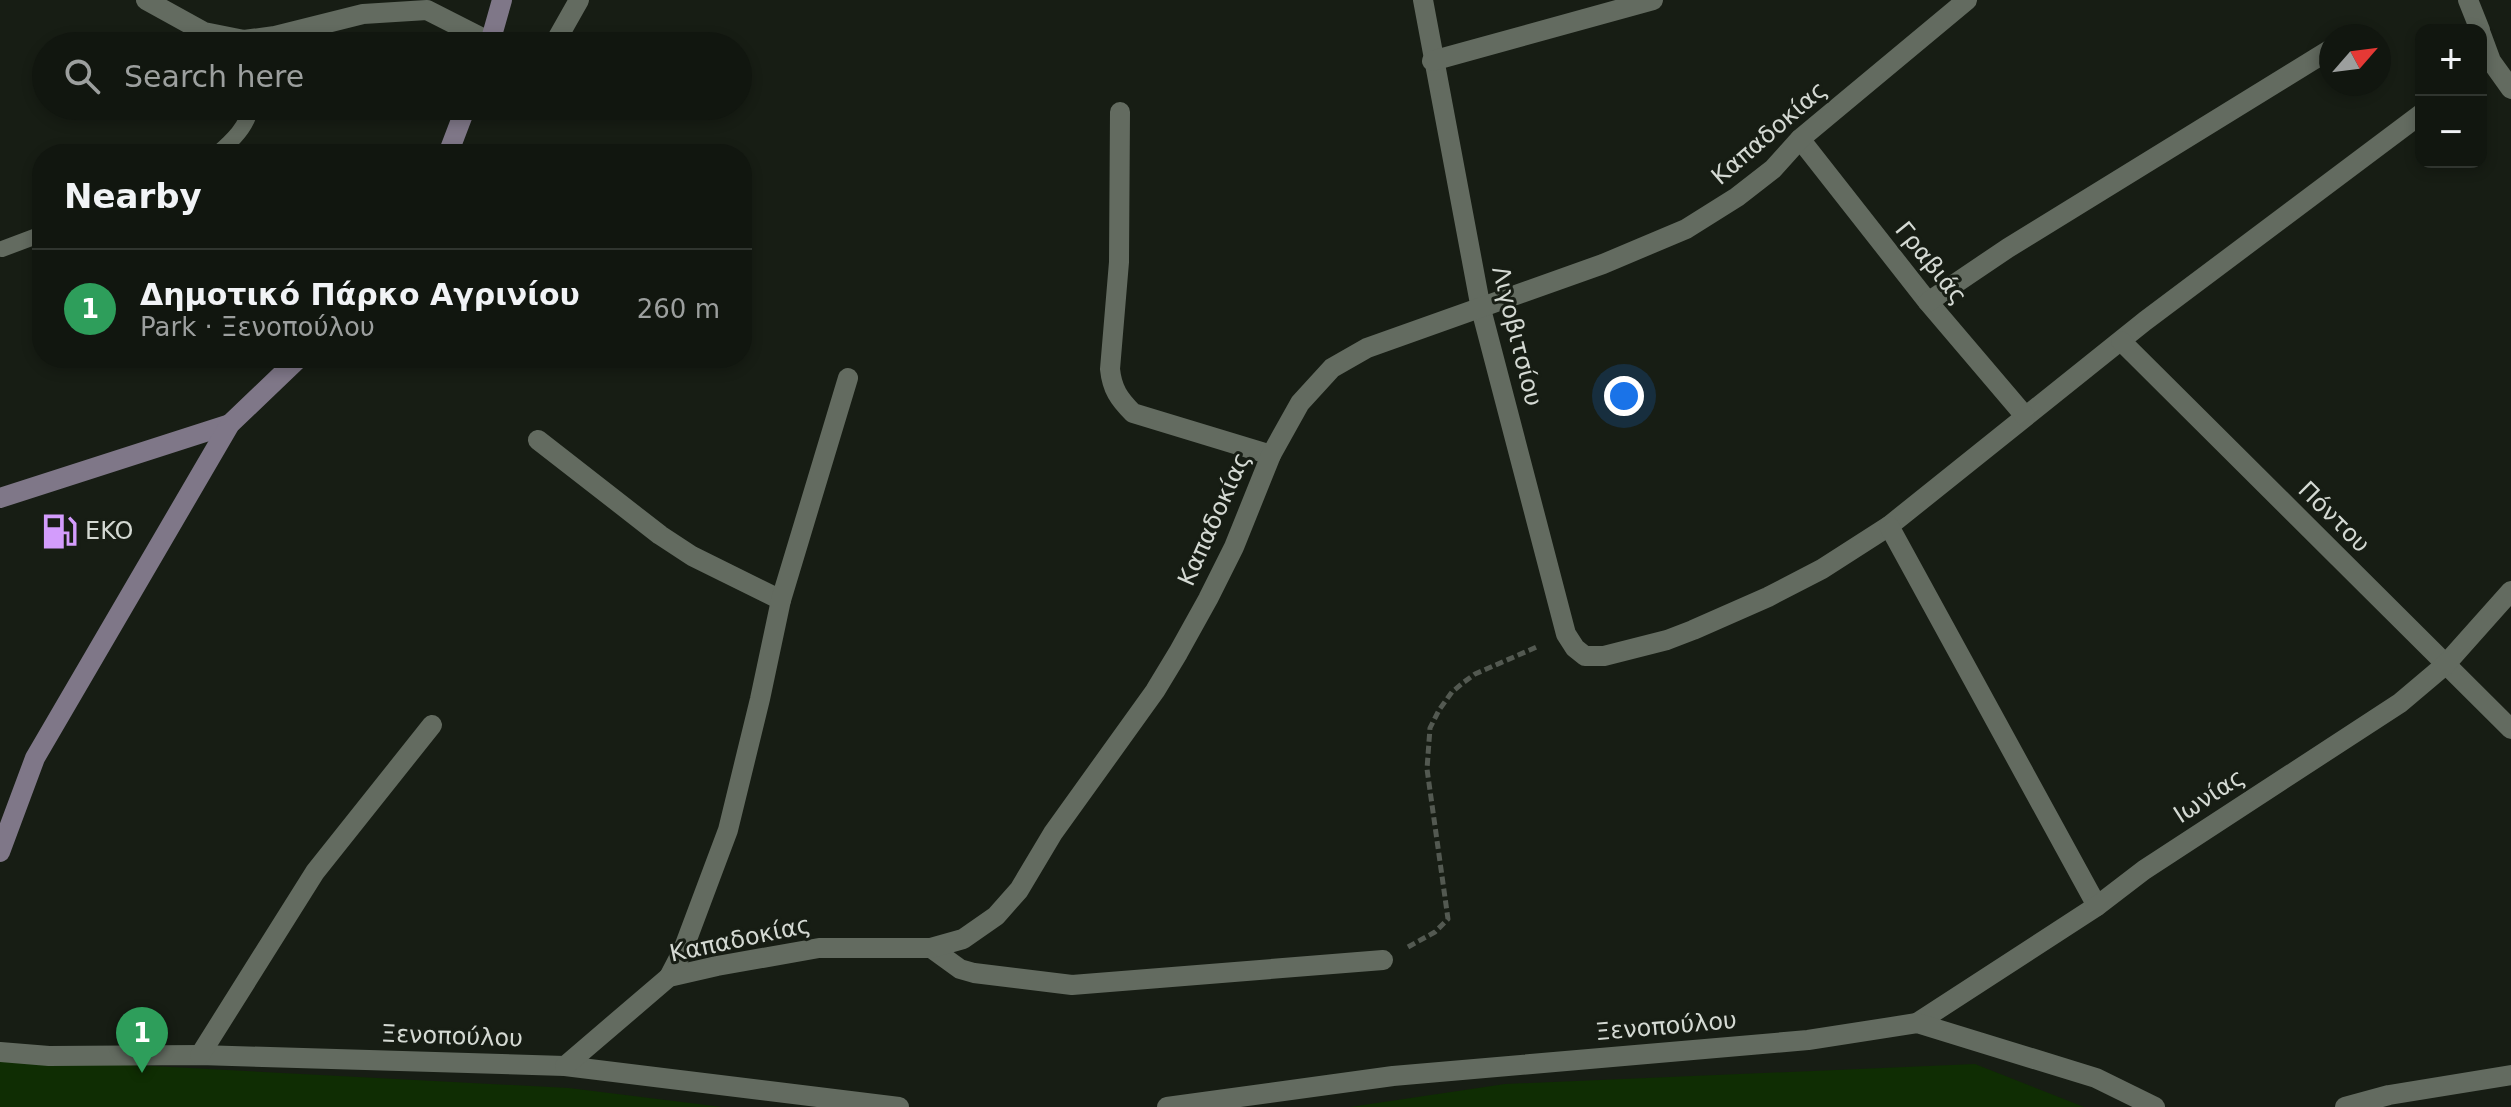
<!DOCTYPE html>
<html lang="en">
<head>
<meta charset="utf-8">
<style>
  :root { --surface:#11160f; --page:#1e231d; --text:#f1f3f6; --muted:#9c9f9e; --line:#30352f; --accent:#0f766e }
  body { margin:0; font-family:"DejaVu Sans",sans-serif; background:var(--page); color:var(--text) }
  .controls { position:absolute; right:24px; top:24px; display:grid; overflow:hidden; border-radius:16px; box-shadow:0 4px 12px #0003 }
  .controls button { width:72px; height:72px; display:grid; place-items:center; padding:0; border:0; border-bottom:2px solid var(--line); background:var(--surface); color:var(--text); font:40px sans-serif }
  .compass { position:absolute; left:2319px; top:24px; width:72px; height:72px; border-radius:50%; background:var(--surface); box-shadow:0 4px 12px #0003; rotate:62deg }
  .you { position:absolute; left:1624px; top:396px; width:28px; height:28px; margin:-20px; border:6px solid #fff; border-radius:50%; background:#1a73e8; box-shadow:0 0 0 12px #1a73e833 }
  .badge { display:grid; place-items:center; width:52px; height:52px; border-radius:50%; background:var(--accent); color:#fff; font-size:26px; font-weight:700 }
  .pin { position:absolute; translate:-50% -66px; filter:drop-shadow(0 2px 4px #0008) }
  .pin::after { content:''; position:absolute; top:42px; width:28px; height:24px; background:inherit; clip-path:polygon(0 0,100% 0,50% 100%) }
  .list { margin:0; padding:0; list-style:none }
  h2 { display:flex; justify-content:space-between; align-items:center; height:104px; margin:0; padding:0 32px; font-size:34px }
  h2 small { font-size:26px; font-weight:400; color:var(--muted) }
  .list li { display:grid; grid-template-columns:52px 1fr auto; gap:24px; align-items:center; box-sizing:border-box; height:120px; padding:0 32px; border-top:2px solid var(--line) }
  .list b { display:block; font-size:30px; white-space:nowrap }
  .list p { margin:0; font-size:26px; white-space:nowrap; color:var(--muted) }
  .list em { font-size:26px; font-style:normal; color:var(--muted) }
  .icon { flex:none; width:44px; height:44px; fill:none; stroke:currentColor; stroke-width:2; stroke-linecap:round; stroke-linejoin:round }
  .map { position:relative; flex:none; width:2511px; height:1107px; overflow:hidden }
  .search { position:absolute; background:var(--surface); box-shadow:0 4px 12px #0003; left:32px; top:32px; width:720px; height:88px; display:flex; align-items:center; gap:20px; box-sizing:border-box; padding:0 28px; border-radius:44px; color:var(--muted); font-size:30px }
  .panel { position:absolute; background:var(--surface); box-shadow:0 4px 12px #0003; left:32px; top:144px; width:720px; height:224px; border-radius:32px }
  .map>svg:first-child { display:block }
  .green { fill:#0f2d03 }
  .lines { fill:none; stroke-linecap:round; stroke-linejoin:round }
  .path { stroke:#535951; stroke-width:5; stroke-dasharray:8 4; stroke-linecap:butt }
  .service { stroke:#636b60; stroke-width:16 }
  .minor { stroke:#636b60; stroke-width:20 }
  .secondary { stroke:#7f7788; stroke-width:20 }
  .labels { text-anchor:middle; stroke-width:6; stroke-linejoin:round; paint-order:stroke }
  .street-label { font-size:24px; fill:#d4d9d3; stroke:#171d14 }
  .poi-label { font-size:24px; fill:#d4d9d3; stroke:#171d14; text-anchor:start }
</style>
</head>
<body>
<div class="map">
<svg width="2511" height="1107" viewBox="0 0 2511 1107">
  <rect width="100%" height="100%" fill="#171d14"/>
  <g class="green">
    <polygon points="0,1058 569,1088 722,1107 0,1107"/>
    <polygon points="1975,1064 2084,1107 1350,1107 1505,1084"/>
  </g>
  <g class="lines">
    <polyline class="path" points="1408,947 1435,932 1448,919 1427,769 1430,728 1439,710 1452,692 1464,682 1475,674 1539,646"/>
    <g class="service">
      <path d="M217 154C232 141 248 126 251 106"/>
      <polyline points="2,249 42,234"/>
    </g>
    <g class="minor">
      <polyline points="146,0 204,32 244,40 275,36 363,14 427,10 490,42"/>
      <polyline points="1423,0 1481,309 1566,634 1575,648 1585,656 1604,656 1667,640 1693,630 1768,597 1822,569 1889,526 2145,321 2421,114"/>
      <polyline points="2468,0 2480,30"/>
      <polyline points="2481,34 2491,61 2511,89"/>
      <polyline points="553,46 579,0"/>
      <polyline points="1432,61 1653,0"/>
      <path d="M1120 112 1119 262 1110 369C1112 389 1119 399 1133 413L1271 455"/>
      <polyline points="1800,139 1928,302 2025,416"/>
      <polyline points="1928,302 2008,248 2331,49"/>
      <polyline points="2121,341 2511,729"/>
      <polyline points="538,440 660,535 692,556 781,600"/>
      <polyline points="1889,526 2097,906"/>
      <polyline points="931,948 960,969 974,973 1072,985 1383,960"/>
      <polyline points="669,977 683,950 728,830 760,699 781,600 848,378"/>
      <polyline points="1917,1023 2097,906 2144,870 2400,703 2445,665 2511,591"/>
      <polyline points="0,1052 49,1056 200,1055 565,1066 899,1107"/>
      <polyline points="200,1055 315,872 432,725"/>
      <polyline points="565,1066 669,977 717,966 819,948 931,948 963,939 996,916 1019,890 1053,833 1155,691 1178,653 1208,599 1234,547 1271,455 1300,403 1332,368 1367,348 1603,264 1686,229 1737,197 1773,169 1800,139 1967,0"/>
      <polyline points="1167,1107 1393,1076 1808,1040 1917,1023 2096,1078 2155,1107"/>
      <polyline points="2345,1107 2389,1095 2511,1075"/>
    </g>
    <g class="secondary">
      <polyline points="489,46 502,0"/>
      <polyline points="448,154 464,112 469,106"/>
      <polyline points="0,498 230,424"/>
      <polyline points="0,852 35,758 230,424 299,358"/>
    </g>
  </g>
  <defs>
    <symbol id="fuel-bare" viewBox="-9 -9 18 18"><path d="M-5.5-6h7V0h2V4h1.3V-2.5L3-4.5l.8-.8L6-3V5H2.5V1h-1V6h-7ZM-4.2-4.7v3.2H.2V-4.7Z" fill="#d39cfc" stroke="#171d14" stroke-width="2.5" paint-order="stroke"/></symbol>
  </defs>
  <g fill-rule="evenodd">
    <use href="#fuel-bare" x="34" y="506" width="51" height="51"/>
  </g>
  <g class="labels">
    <g class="street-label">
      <text transform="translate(1769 133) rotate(-41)" y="8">Καπαδοκίας</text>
      <text transform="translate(1931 263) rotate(51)" y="8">Γραβιάς</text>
      <text transform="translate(1517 336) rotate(76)" y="8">Λιγοβιτσίου</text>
      <text transform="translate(2334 517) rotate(45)" y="8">Πόντου</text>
      <text transform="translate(1214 519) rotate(-66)" y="8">Καπαδοκίας</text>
      <text transform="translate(2209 796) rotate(-33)" y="8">Ιωνίας</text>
      <text transform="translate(740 939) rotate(-12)" y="8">Καπαδοκίας</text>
      <text transform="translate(1666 1026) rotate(-5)" y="8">Ξενοπούλου</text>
      <text transform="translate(452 1036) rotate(2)" y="8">Ξενοπούλου</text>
    </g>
    <g class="poi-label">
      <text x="85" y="539">EKO</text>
    </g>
  </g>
</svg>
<div class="controls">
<button>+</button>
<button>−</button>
</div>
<svg class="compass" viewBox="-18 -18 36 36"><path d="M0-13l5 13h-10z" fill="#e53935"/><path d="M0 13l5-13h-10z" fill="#9c9f9e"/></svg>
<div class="you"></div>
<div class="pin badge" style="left:142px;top:1073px;background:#2e9e5b">1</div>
<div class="search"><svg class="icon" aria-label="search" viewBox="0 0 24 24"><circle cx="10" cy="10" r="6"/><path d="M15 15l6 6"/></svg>Search here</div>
<section class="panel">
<h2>Nearby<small></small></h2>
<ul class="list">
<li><span class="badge" style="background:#2e9e5b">1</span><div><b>Δημοτικό Πάρκο Αγρινίου</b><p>Park · Ξενοπούλου</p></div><em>260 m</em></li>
</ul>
</section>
</div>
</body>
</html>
